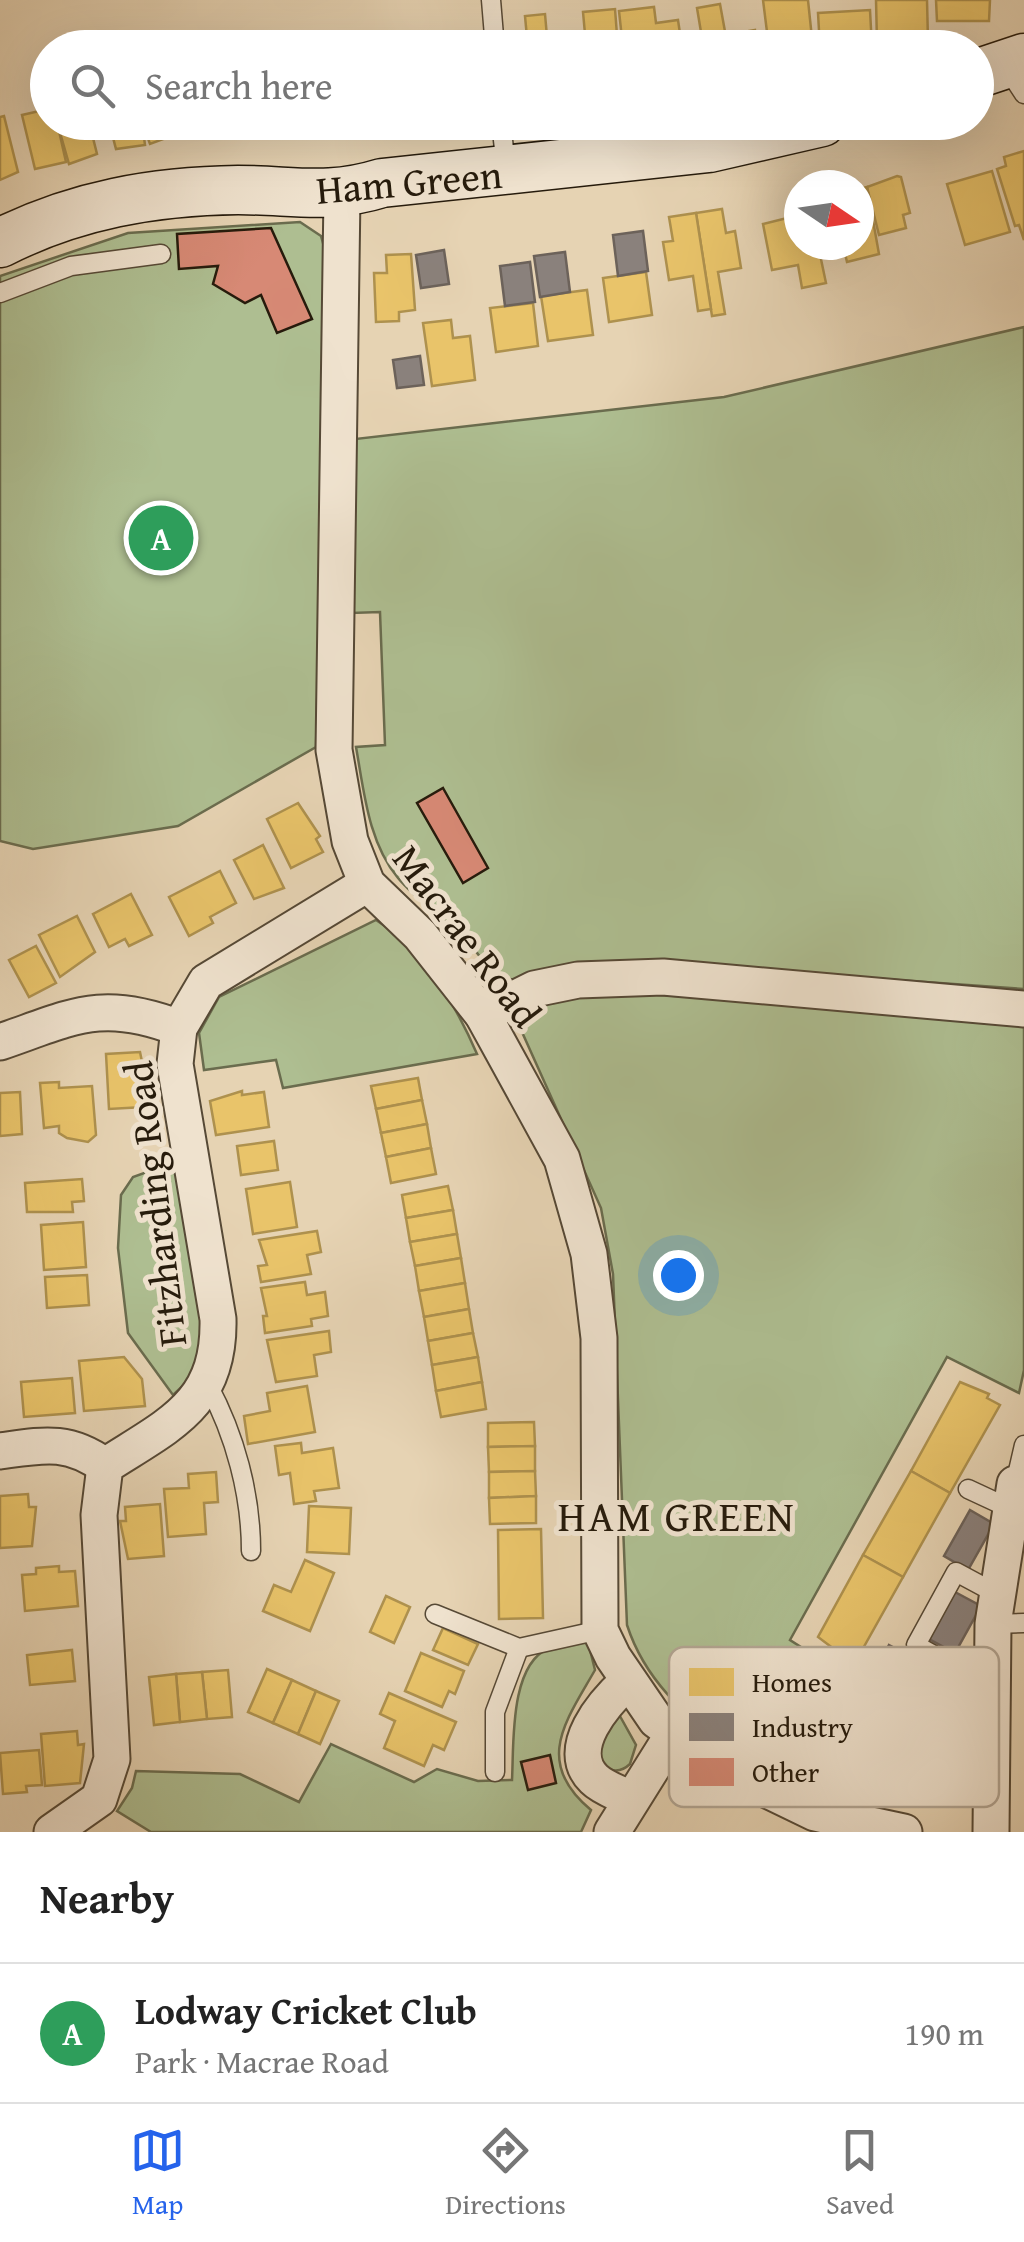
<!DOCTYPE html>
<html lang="en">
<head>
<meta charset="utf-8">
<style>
  :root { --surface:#fff; --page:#f2f2f2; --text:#222; --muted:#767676; --line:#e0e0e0; --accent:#2563eb }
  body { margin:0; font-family:"Gentium Book Plus",serif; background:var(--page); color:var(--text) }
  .compass { position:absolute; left:784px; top:170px; width:90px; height:90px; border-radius:50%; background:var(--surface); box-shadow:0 10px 40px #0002; rotate:103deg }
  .you { position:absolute; left:678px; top:1275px; width:35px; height:35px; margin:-25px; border:8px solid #fff; border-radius:50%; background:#1a73e8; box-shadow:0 0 0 15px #1a73e833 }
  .badge { display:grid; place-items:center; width:65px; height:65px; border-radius:50%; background:var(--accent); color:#fff; font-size:32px; font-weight:700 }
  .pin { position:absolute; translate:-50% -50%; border:5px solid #fff; box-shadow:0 2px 10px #0006 }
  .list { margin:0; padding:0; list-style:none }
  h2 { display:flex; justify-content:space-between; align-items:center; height:130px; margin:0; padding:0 40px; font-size:42px }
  h2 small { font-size:32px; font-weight:400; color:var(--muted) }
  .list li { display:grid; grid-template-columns:65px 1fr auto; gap:30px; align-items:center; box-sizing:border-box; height:140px; padding:0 40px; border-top:2px solid var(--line) }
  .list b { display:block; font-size:38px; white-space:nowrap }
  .list p { margin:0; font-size:32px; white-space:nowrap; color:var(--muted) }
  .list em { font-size:32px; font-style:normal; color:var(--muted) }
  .icon { flex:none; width:55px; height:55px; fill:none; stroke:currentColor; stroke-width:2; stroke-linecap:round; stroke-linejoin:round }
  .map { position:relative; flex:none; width:1024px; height:1832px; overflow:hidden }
  .search { position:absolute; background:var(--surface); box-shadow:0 10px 40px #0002; left:30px; right:30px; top:30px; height:110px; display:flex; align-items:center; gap:25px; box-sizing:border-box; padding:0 35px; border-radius:55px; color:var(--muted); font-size:38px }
  .sheet { height:270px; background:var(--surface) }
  nav { display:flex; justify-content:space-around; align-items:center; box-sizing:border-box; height:140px; border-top:2px solid var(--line); background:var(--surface); font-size:28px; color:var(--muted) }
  nav a { display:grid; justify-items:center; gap:5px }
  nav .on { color:var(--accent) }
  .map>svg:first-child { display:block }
  .green { fill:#aebe91; stroke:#6a6c4e; stroke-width:2.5 }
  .homes { fill:#e9c46a; stroke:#ae914e; stroke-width:2.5 }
  .industry { fill:#8a817c; stroke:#6c625a; stroke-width:2.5 }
  .building { fill:#d78975; stroke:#261b0c; stroke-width:2.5 }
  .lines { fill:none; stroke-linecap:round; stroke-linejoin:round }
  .lane-casing { stroke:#564936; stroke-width:21 }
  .street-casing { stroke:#564936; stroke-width:39 }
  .secondary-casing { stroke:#261b0c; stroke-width:51 }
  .lane { stroke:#efe2ce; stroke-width:18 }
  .street { stroke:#efe2ce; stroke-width:35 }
  .secondary { stroke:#efe2ce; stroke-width:48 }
  .labels { text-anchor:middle; stroke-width:10; stroke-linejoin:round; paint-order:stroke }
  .street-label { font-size:40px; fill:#261b0c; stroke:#efe2ce }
  .neighbourhood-label { font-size:42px; letter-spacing:2.5px; fill:#261b0c; stroke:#efe2ce }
  .key { fill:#efe2ce; stroke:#b3a694; stroke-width:2.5 }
  .key-label { font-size:28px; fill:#261b0c }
</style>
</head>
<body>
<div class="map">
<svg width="1024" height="1832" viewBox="0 0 1024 1832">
  <rect width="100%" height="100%" fill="#e6d3b3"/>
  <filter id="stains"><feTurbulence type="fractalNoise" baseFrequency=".002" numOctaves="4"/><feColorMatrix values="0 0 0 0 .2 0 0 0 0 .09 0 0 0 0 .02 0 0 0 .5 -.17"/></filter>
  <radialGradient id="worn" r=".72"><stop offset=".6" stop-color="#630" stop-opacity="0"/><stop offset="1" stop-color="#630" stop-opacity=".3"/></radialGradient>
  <g class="green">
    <polygon points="300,222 321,236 328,261 316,747 178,826 33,849 0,841 0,276 128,233"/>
    <path d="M1024 327V989L644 962 518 980C488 978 485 959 466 940 445 918 417 901 398 878 368 842 364 791 356 747L385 745 380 612 351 613 355 439 724 397Z"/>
    <path d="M376 920C424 950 455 1003 477 1054L283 1088 276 1060 204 1070 199 1033 219 997Z"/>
    <path d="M628 993 1024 1018V1370L1019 1393 947 1357 790 1640 815 1656 754 1771C702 1726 649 1693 627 1625L613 1274 601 1208 522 1032C528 991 596 996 628 993Z"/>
    <path d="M169 1164 175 1167C182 1209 212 1323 200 1359 195 1374 185 1385 173 1395L128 1333 118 1248 121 1195 133 1177Z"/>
    <path d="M587 1638 595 1670C566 1721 533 1762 591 1810L581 1832H151L117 1811 132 1788 136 1771 240 1774 299 1802 331 1744 414 1782 437 1769 478 1781 512 1780C514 1745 509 1665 549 1648 560 1643 575 1641 587 1638Z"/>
    <path d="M616 1709 636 1745 630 1764C611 1782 591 1759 598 1738 600 1728 611 1717 616 1709Z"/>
  </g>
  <g class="homes">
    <polygon points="763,0 808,0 813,48 769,48"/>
    <polygon points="876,0 927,0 928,41 877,42"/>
    <polygon points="936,0 990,0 989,21 937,21"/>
    <polygon points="720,4 728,48 698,48 697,39 702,38 697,8"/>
    <polygon points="654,7 656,23 678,20 682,47 623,48 619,11"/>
    <polygon points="615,9 618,48 555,48 554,37 585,34 583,12"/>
    <polygon points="870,10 872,48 820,48 818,13"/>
    <polygon points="545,14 548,48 528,48 525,16"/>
    <polygon points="755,30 758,48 728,48 726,35"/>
    <polygon points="485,34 486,48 456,48 455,37"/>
    <polygon points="48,109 48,122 57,122 66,162 35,169 22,115"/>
    <polygon points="4,116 18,172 0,180 0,117"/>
    <polygon points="57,122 89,122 97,154 69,164"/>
    <polygon points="109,122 142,122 145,145 116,149"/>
    <polygon points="142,122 175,122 177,134 150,144"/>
    <polygon points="1024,151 1024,240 1019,225 1015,226 997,169 1006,166 1004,157"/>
    <polygon points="992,171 1010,232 965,245 947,184"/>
    <polygon points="897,176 901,177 910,213 903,215 906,228 879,235 867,187"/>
    <polygon points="867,187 879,254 847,262 843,245 859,245 859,189"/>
    <polygon points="722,209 726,233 735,231 741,268 718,272 725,314 712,316 696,213"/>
    <polygon points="696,213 711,309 698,311 693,276 669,280 663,242 673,241 669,217"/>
    <polygon points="787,218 788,223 799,220 799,245 818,245 826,283 802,288 798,265 772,270 763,224"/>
    <polygon points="411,254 415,310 399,312 399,321 376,322 374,273 387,273 386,255"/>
    <polygon points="646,272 652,315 609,322 603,278"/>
    <polygon points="587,290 593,335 548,341 541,296"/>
    <polygon points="533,303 538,346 496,352 490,308"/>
    <polygon points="451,320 453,338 470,336 475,380 432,386 423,323"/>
    <polygon points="298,803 320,836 316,839 323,852 291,868 267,819"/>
    <polygon points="263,845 284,888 254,899 234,860"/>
    <polygon points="220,871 236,903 210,917 213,923 189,936 169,897"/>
    <polygon points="131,894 152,935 129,946 125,939 109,947 93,914"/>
    <polygon points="77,916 95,952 60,977 39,935"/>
    <polygon points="36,946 56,983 29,997 9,960"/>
    <polygon points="140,1052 148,1091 142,1092 144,1107 109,1109 106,1054"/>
    <polygon points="418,1078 422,1100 376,1109 371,1086"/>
    <polygon points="59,1082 59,1088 92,1086 96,1135 88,1142 67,1138 59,1133 59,1126 44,1128 40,1083"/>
    <polygon points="242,1091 242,1095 264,1092 269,1127 216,1135 210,1101"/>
    <polygon points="20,1092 22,1134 0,1136 0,1093"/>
    <polygon points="422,1100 427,1124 381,1133 376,1109"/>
    <polygon points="427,1124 431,1148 386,1157 381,1133"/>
    <polygon points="274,1141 278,1170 241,1175 237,1146"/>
    <polygon points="431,1148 436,1174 391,1183 386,1157"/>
    <polygon points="82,1179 84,1201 72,1202 73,1212 27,1212 25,1183"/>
    <polygon points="290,1182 297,1227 253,1234 246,1189"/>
    <polygon points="448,1186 453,1210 406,1218 402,1195"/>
    <polygon points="453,1210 457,1234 410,1242 406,1218"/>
    <polygon points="83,1222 86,1267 44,1270 41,1225"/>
    <polygon points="317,1231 321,1252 307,1255 311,1274 261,1282 258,1266 267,1265 259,1240"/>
    <polygon points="457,1234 461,1258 415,1266 410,1242"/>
    <polygon points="461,1258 465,1283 419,1291 415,1266"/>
    <polygon points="87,1275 89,1305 47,1308 45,1277"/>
    <polygon points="305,1282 307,1295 325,1292 328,1316 311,1319 312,1326 265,1333 263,1316 267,1316 261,1288"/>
    <polygon points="465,1283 469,1309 424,1317 419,1291"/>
    <polygon points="469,1309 473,1333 428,1341 424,1317"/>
    <polygon points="329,1331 331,1352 314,1355 317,1376 276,1382 267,1340"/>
    <polygon points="473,1333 478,1357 432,1365 428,1341"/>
    <polygon points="124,1357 142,1379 145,1406 84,1411 79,1361"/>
    <polygon points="478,1357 482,1382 436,1391 432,1365"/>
    <polygon points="72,1378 75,1413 24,1417 21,1382"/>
    <polygon points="482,1382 486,1409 441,1417 436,1391"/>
    <polygon points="960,1382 989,1394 987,1398 1000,1405 950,1493 911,1471"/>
    <polygon points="307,1386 315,1432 248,1444 244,1416 270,1411 267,1393"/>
    <polygon points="534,1422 535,1446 488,1447 488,1423"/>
    <polygon points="301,1443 302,1453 333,1448 339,1488 314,1491 316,1501 294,1504 290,1473 279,1475 275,1446"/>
    <polygon points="535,1446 535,1471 489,1472 488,1447"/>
    <polygon points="535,1471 536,1496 489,1498 489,1472"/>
    <polygon points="911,1471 950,1493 903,1577 863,1555"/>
    <polygon points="216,1472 218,1502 204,1503 206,1534 168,1537 164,1489 189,1488 188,1474"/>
    <polygon points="28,1494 29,1507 36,1507 32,1546 0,1548 0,1496"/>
    <polygon points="536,1496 536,1523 490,1524 489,1498"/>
    <polygon points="160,1504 164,1556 128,1559 120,1521 126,1521 125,1507"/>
    <polygon points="309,1506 351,1508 349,1554 307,1552"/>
    <polygon points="541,1529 543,1618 499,1619 498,1530"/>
    <polygon points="863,1555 903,1577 857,1659 844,1651 842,1655 818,1637"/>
    <polygon points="305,1560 334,1573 310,1631 263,1611 274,1585 291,1592"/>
    <polygon points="59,1566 59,1572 75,1571 78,1606 25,1611 22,1575 36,1574 36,1568"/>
    <polygon points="386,1596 410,1607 394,1643 370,1632"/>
    <polygon points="443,1628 478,1644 468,1665 433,1650"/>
    <polygon points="72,1650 75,1681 30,1685 27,1655"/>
    <polygon points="421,1653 464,1671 455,1694 449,1691 442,1707 405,1691"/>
    <polygon points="267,1669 292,1680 273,1723 248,1712"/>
    <polygon points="228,1670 232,1717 207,1719 202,1672"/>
    <polygon points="202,1672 207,1719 180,1722 176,1674"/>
    <polygon points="176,1674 180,1722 154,1725 149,1677"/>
    <polygon points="292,1680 316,1691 298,1734 273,1723"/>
    <polygon points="316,1691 339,1701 320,1744 298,1734"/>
    <polygon points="389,1693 456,1722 444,1750 433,1745 424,1766 384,1748 395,1721 380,1714"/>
    <polygon points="77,1731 78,1745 84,1744 80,1783 45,1786 41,1734"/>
    <polygon points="39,1750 42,1785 26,1786 27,1792 3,1794 0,1753"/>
  </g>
  <g class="industry">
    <polygon points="643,231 648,271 618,276 613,235"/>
    <polygon points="444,250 449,284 421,288 416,255"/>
    <polygon points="565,252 570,292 540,297 534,256"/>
    <polygon points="530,262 535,302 505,306 500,266"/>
    <polygon points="420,356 424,385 397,388 393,360"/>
    <polygon points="970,1510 994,1524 968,1570 944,1556"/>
    <polygon points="955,1592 981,1606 955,1653 929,1639"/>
    <polygon points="889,1645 910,1656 895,1684 874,1673"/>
  </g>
  <g class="building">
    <polygon points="271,228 312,319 277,333 261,295 245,303 213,284 218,266 179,269 177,234"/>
    <polygon points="443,788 488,868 463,883 417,803"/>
    <polygon points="550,1755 556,1783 528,1790 521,1762"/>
  </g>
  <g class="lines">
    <defs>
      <g id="lane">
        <polyline points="491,0 495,48"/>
        <polyline points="1005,65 1024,94"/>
        <polyline points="501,122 506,167"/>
        <polyline points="0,293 71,266 161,254"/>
        <path d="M208 1385C235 1435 251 1494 251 1551"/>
        <polyline points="1015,1484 1024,1445"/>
        <polyline points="968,1489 1011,1509"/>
        <polyline points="435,1614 519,1648 600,1630"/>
        <polyline points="993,1624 1024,1623"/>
        <polyline points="991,1678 973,1677 916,1645 956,1572 997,1594"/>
        <polyline points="915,1740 990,1773"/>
        <polyline points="495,1772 495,1712 519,1648"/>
      </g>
      <g id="street">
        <polyline points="342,195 334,750 350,841 367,884 420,935 483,1015 562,1159 589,1254 599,1338 600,1630 613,1657 656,1720 718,1766 815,1813 904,1832"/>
        <polyline points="483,1015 534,989 578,980 663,977 1024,1009"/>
        <path d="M0 1042C73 1017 101 998 179 1028"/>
        <path d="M0 1451C43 1445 68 1439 105 1466"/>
        <path d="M627 1682C605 1702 563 1749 594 1779 603 1788 619 1793 630 1799"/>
        <path d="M52 1832 99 1799 112 1759 99 1515 105 1466C170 1424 220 1405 218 1319L175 1064 179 1028 206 982 367 884"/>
        <polyline points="612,1832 672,1736"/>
        <polyline points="991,1832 993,1624 1015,1484"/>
      </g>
      <g id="secondary">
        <polyline points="976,74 1024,58"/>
        <path d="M0 243C75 205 154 191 238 190 294 190 327 200 382 183L709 148 822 122"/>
      </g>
    </defs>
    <use href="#lane" class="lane-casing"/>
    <use href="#street" class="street-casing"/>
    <use href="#secondary" class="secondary-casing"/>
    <use href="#lane" class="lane"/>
    <use href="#street" class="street"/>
    <use href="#secondary" class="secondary"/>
  </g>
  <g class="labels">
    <g class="street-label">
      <text transform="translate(409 182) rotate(-5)" y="14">Ham Green</text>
      <text transform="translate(467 936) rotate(53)" y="14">Macrae Road</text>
      <text transform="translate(155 1204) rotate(-97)" y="14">Fitzharding Road</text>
    </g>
    <g class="neighbourhood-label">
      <text x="677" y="1531">HAM GREEN</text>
    </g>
  </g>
  <rect x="669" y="1647" width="330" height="160" rx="15" class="key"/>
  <rect x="689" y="1668" width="45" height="28" fill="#e9c46a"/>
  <rect x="689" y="1713" width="45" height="28" fill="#8a817c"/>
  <rect x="689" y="1758" width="45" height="28" fill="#d78975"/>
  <g class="key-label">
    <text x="752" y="1692">Homes</text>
    <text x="752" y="1737">Industry</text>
    <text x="752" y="1782">Other</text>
  </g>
  <rect width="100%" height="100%" filter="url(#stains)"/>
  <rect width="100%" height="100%" fill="url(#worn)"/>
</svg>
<svg class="compass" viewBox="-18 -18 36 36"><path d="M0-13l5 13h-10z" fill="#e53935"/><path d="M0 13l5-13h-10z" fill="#767676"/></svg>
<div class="you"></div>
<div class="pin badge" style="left:161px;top:538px;background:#2e9e5b">A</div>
<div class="search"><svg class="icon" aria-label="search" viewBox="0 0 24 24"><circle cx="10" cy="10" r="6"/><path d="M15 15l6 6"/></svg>Search here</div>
</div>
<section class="sheet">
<h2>Nearby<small></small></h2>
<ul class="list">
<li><span class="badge" style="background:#2e9e5b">A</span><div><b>Lodway Cricket Club</b><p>Park · Macrae Road</p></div><em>190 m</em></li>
</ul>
</section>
<nav>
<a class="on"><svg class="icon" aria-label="map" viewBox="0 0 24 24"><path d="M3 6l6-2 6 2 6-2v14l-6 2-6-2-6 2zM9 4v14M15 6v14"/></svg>Map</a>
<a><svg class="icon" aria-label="directions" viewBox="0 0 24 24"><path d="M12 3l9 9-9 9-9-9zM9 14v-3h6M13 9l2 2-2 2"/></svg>Directions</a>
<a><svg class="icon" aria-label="saved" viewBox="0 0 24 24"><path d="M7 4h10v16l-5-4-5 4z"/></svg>Saved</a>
</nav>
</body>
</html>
